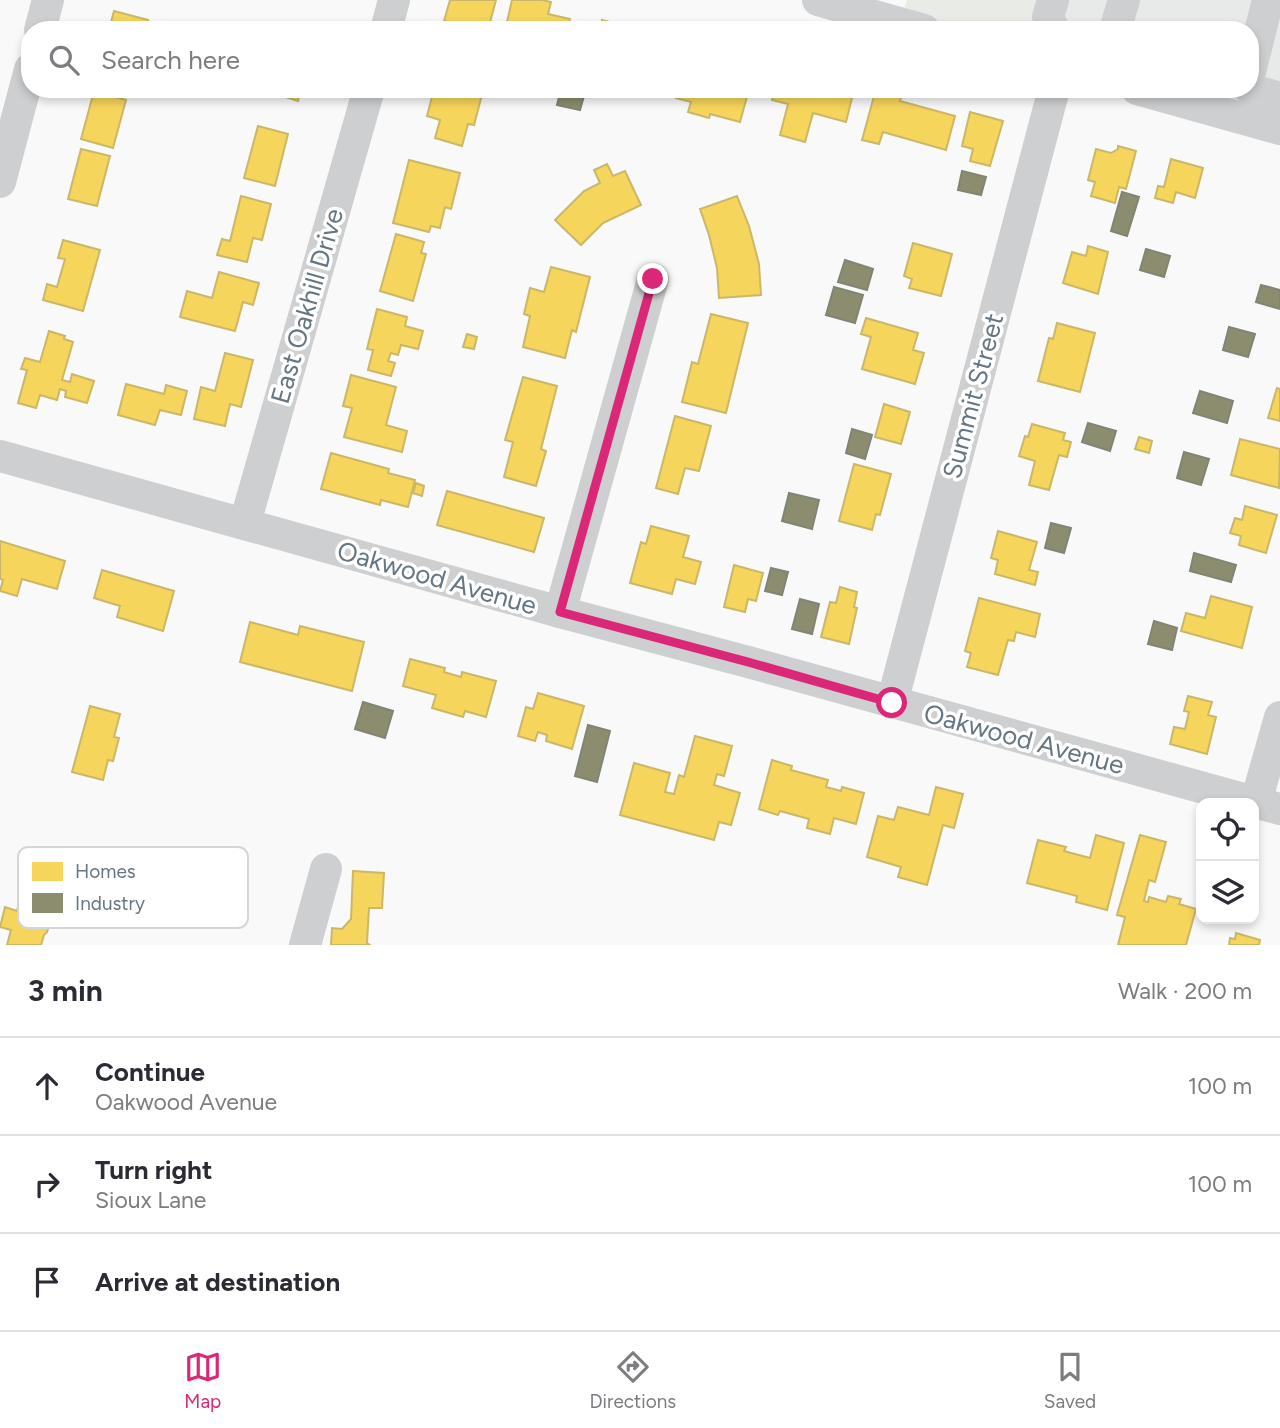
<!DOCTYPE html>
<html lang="en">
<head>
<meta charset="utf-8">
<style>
  :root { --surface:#fff; --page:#f2f2f3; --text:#2b2b33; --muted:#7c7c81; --line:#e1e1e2; --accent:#db2777 }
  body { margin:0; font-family:Figtree,sans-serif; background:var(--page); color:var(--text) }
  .controls { position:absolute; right:21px; bottom:21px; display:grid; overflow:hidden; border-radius:14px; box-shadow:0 4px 10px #0003 }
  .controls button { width:63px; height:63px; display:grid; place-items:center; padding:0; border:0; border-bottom:2px solid var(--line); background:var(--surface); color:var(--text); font:35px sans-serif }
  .stop { position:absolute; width:21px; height:21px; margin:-16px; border:5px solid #db2777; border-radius:50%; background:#fff }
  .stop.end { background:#db2777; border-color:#fff; box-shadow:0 2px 7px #0008 }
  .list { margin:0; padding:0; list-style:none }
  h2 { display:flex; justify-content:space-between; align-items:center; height:91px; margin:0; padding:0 28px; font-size:30px }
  h2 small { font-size:23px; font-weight:400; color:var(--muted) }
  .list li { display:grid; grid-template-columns:46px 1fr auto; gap:21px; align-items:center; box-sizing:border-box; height:98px; padding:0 28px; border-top:2px solid var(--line) }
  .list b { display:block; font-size:26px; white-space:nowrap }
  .list p { margin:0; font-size:23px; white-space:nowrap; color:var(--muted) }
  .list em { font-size:23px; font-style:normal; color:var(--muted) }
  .icon { flex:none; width:38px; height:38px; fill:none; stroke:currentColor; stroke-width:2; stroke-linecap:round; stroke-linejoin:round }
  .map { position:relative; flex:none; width:1280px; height:945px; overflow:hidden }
  .search { position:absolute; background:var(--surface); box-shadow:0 4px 10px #0003; left:21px; right:21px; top:21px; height:77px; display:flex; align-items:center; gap:18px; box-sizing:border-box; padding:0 24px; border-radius:28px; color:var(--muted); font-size:26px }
  .sheet { height:385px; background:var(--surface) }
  nav { display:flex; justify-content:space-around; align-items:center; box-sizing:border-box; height:98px; border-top:2px solid var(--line); background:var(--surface); font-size:19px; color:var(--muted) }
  nav a { display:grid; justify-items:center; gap:4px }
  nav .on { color:var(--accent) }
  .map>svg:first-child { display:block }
  .built { fill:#e8e9e9 }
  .green { fill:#e8ebe6 }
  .homes { fill:#f6d55c; stroke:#cab868; stroke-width:2 }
  .industry { fill:#8c8c6e; stroke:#808574; stroke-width:2 }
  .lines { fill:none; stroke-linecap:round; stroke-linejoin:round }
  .minor { stroke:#cecfd0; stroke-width:32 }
  .route { stroke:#db2777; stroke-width:9 }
  .labels { text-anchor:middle; stroke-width:7; stroke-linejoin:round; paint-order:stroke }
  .street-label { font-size:26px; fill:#657683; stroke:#fff }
  .key { fill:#fff; stroke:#d1d6da; stroke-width:2 }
  .key-label { font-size:19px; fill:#657683 }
</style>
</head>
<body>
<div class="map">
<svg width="1280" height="945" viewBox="0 0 1280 945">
  <rect width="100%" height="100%" fill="#f9f9f9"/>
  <polygon class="built" points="907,0 1280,0 1280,115 1185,89 1250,89 1250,30 969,30 904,12"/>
  <polygon class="green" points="907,0 1044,0 1036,30 988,30 904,12"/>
  <g class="homes">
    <polygon points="450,0 496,0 488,30 447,30 449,22 444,21"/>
    <polygon points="512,0 542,0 551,2 548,14 570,19 567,30 529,30 529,27 507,22"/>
    <polygon points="114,11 148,20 145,30 109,30"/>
    <polygon points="602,20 639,30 600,30"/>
    <polygon points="271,89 301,89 298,101 270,92"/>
    <polygon points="434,89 483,91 474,125 468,124 462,146 435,138 440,120 427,116"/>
    <polygon points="679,89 758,89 756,96 748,93 740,122 710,114 709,118 688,112 691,102 676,98"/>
    <polygon points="775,89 836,89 853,94 846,122 813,113 805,142 780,135 788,104 772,100"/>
    <polygon points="876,89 902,94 900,101 955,116 946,150 883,132 879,144 862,140"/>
    <polygon points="94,91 126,100 113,148 81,139"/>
    <polygon points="970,112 1003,121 990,166 970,161 973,149 962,146"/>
    <polygon points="258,126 288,134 275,186 244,178"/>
    <polygon points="1118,146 1136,151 1126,189 1119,187 1115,203 1091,196 1095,182 1088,180 1096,149 1111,153 1118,149"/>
    <polygon points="81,149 110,156 97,206 68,199"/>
    <polygon points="1171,159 1203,168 1195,198 1176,192 1173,203 1155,198 1158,186 1164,187"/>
    <polygon points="409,160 460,173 451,209 445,207 440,228 431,226 429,232 393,223"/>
    <polygon points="607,164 613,176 625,171 641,205 603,223 581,245 555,220 584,191 600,183 594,170"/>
    <polygon points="241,196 271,204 262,240 253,238 247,262 217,255 222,239 230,241"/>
    <polygon points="737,196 749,226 759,264 761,295 719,298 717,268 709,235 700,209"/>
    <polygon points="396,234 424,242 421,253 426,254 413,301 380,291"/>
    <polygon points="63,240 100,250 83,311 43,300 47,284 57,287 65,259 58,258"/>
    <polygon points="913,243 952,254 941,296 909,288 912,279 904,276"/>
    <polygon points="1088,246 1108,252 1098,294 1063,283 1072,252 1086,256"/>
    <polygon points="551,267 590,277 576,332 572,330 565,358 523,347 530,316 524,314 530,288 544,292"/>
    <polygon points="219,272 259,283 253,305 243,302 235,331 180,317 187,291 212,298"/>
    <polygon points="377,309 407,317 405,326 423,331 418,349 401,345 398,355 391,353 388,361 395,363 391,376 368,370 373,350 367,349"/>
    <polygon points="711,314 748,323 726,413 682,402 692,362 698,364"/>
    <polygon points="866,318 918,333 913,350 924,353 915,384 862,369 871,337 861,334"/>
    <polygon points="1057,323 1095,333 1080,392 1038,381 1049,338 1053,339"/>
    <polygon points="49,331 65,336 64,339 73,342 62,380 70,382 72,374 94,381 87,403 65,397 66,391 60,389 57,400 40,395 36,408 18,403 27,370 21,369 25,358 40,362"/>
    <polygon points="467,334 477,337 474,349 463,347"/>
    <polygon points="225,353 253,360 241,407 230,404 225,426 194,419 201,387 215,391"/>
    <polygon points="351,375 396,387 386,425 407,431 402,452 344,437 352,408 343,406"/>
    <polygon points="523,377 557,386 541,449 546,451 536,486 504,477 513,442 505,440"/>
    <polygon points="126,384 164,394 166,385 187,391 181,415 160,410 155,425 118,415"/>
    <polygon points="1277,388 1280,389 1280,421 1268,418"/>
    <polygon points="884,404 910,412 901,444 875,437"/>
    <polygon points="675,416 711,426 699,471 685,468 678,494 656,488"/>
    <polygon points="1032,424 1065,433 1063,440 1071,442 1067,457 1059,455 1049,490 1029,485 1035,461 1019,456 1025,436 1028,437"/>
    <polygon points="1139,437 1152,441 1149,453 1135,449"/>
    <polygon points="1240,439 1280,449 1279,488 1231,475"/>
    <polygon points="331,453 389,469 388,473 415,480 408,507 381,500 380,505 321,489"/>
    <polygon points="854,464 891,474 880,515 876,514 872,530 839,521"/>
    <polygon points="416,483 424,486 422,496 413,493"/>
    <polygon points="447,491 544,518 534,552 437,525"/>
    <polygon points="1245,506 1277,515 1266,553 1239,545 1241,536 1230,533 1235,518 1242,520"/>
    <polygon points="651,526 689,536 683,557 701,562 695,584 676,579 672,594 630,583 641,542 646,544"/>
    <polygon points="998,531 1037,542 1029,570 1038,572 1035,585 995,574 998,560 991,558"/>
    <polygon points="0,541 65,561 57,589 22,579 17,596 0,591 3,580 0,579"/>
    <polygon points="734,565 763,573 756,601 748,599 745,612 724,607"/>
    <polygon points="102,570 174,591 163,631 117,617 120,606 94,598"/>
    <polygon points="840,587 857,592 854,607 857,608 849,644 821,637 830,602 836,603"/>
    <polygon points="1211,596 1252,607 1242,648 1181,631 1186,613 1205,618"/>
    <polygon points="979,598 1040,614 1035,637 1016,632 1014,641 1008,640 998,675 967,667 971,653 965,651"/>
    <polygon points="250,622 298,635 300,626 364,642 352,691 240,662"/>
    <polygon points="410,659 445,668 444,672 461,677 462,672 496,681 486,717 465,711 463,717 432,708 436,695 403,686"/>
    <polygon points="538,693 584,706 572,749 546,741 547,735 538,732 535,741 518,736 526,707 533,709"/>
    <polygon points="1188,696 1212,702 1208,715 1216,717 1207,754 1170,744 1174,727 1185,729 1189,712 1184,711"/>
    <polygon points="90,706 120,714 114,737 119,738 113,761 108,760 103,780 72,772"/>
    <polygon points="695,736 732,746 724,776 717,774 714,785 740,793 731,825 719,822 714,840 620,815 634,763 670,773 665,792 674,794 679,775 684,777"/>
    <polygon points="772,760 792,766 791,770 828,780 826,787 841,791 842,787 864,793 856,824 834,818 830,834 807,828 809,819 780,811 778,815 759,809"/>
    <polygon points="936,787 963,794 954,828 943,825 927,885 898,877 901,867 867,857 878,816 894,820 898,807 929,815"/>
    <polygon points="1096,835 1124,843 1107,910 1076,902 1077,896 1027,883 1038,840 1066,847 1064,851 1090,858"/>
    <polygon points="1140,835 1166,842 1155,882 1149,880 1144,901 1148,902 1149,897 1166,902 1168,896 1181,899 1179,904 1196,909 1186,945 1118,945 1125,917 1117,915"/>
    <polygon points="37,864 68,872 59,906 52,904 46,923 49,926 47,932 44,935 41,945 7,945 11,930 0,927 5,907 17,911 21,895 28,897"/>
    <polygon points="353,871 384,873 382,908 369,908 367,943 370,945 331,945 332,928 342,929 351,919"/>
    <polygon points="1236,933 1260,940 1259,945 1229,945 1230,938 1235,939"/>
  </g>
  <g class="industry">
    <polygon points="561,89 586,89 580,110 557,105"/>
    <polygon points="962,171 986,177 981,195 958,190"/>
    <polygon points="1122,192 1139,197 1127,236 1111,231"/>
    <polygon points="1146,249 1170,256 1164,277 1140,270"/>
    <polygon points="845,260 873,269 867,290 838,282"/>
    <polygon points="1261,285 1280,290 1280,309 1256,302"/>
    <polygon points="834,287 863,295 855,323 826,315"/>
    <polygon points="1229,327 1255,334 1248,357 1223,350"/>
    <polygon points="1200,391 1233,401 1227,423 1193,413"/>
    <polygon points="1088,423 1116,431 1110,451 1082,442"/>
    <polygon points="852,429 872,435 865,459 846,453"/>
    <polygon points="1184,452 1209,459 1201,485 1177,478"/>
    <polygon points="789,493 819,500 812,529 782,521"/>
    <polygon points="1051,523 1071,528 1064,553 1045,548"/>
    <polygon points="1194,553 1236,565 1231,582 1190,571"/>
    <polygon points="771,568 788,572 782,595 765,591"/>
    <polygon points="800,599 819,604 812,634 792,629"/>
    <polygon points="1154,621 1177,628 1172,650 1148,644"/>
    <polygon points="363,702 393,711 385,738 355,729"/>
    <polygon points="588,725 610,731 597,782 575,776"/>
  </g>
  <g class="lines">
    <g class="minor">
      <polyline points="818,0 924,30"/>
      <polyline points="1053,0 1048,17 1054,30"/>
      <polyline points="40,30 48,0"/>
      <polyline points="386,30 394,0"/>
      <polyline points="1115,30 1124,0"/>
      <polyline points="1250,72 1268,0"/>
      <polyline points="1137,89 1280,129"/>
      <polyline points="1250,89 1280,98"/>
      <polyline points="0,182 30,69"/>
      <polyline points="0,456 560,612 748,662 1280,809"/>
      <polyline points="245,523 369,89"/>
      <polyline points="560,612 653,279"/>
      <polyline points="892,703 1054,89"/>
      <polyline points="1256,802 1280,717"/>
      <polyline points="305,945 326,869"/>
    </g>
  </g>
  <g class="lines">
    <polyline class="route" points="653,279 560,612 748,662 892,703"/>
  </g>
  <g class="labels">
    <g class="street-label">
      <text transform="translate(307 306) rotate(-74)" y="9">East Oakhill Drive</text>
      <text transform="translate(973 396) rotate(-75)" y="9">Summit Street</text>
      <text transform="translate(437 578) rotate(16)" y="9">Oakwood Avenue</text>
      <text transform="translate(1024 739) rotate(15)" y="9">Oakwood Avenue</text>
    </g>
  </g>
  <rect x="18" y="847" width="230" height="81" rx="10" class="key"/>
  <rect x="32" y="862" width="31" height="19" fill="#f6d55c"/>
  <rect x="32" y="893" width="31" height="20" fill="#8c8c6e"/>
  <g class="key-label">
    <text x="75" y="878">Homes</text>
    <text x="75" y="910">Industry</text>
  </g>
</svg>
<div class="controls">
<button><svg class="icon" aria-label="locate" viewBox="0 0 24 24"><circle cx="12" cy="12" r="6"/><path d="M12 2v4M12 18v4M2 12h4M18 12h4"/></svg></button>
<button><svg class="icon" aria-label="layers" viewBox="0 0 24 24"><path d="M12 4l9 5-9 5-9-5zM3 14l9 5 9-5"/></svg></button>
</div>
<div class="stop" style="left:892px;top:703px"></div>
<div class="stop end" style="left:653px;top:279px"></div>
<div class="search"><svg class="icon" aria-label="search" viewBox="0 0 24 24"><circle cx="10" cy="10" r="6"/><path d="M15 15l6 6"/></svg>Search here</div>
</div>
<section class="sheet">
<h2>3 min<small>Walk · 200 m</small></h2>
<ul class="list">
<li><svg class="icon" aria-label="ahead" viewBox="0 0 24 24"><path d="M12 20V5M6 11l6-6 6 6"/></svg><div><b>Continue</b><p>Oakwood Avenue</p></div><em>100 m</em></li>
<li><svg class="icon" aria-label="right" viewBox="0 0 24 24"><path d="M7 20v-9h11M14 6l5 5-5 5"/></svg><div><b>Turn right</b><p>Sioux Lane</p></div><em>100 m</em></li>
<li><svg class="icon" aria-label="arrive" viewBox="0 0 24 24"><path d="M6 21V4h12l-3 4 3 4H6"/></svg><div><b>Arrive at destination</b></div></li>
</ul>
</section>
<nav>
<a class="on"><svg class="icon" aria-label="map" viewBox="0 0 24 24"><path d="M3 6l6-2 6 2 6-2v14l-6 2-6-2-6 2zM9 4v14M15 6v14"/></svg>Map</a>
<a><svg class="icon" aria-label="directions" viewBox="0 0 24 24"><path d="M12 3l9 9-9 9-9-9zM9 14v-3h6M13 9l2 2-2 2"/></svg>Directions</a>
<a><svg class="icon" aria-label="saved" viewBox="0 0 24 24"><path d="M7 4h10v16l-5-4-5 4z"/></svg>Saved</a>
</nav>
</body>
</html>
